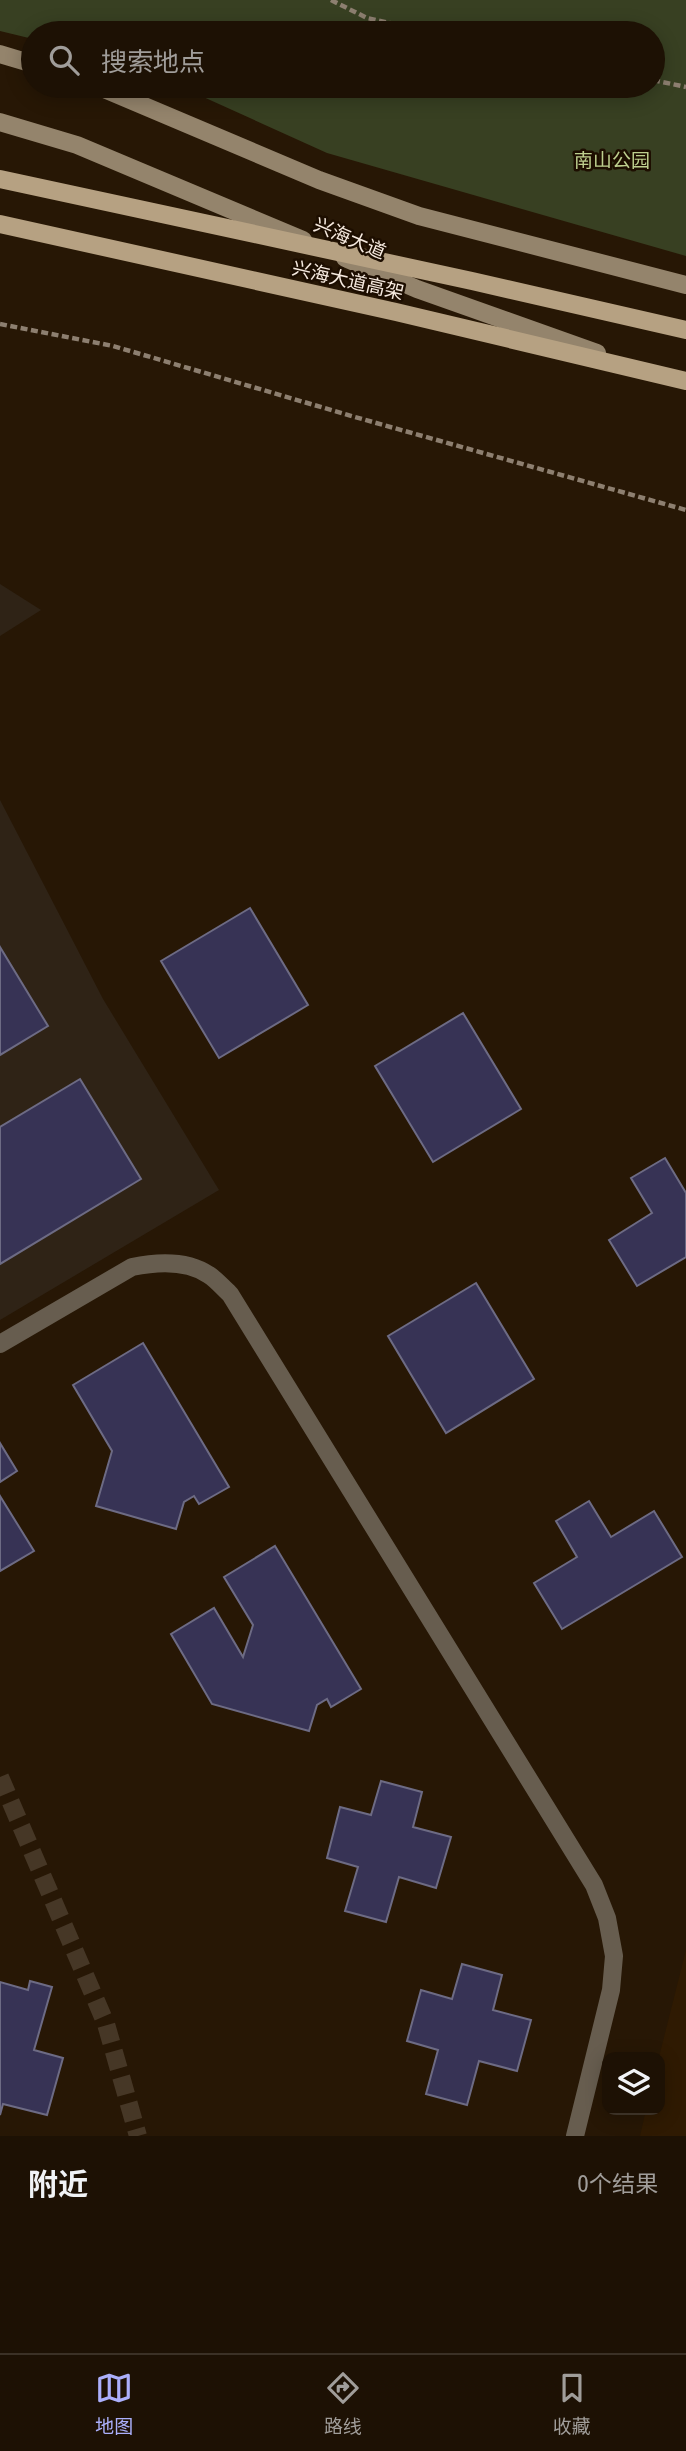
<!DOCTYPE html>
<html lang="zh">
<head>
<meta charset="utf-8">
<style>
  :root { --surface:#1d1104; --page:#2a1f13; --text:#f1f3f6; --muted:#a09d9a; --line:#3b3126; --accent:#abaffb }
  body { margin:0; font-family:"Fira Sans Condensed","Noto Sans SC",sans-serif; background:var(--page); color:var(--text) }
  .controls { position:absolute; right:21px; bottom:21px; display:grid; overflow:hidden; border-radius:14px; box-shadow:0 4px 18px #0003 }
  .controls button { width:63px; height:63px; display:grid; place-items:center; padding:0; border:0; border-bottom:2px solid var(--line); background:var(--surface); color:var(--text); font:35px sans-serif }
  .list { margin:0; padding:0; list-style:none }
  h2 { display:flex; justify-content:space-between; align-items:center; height:91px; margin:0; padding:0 28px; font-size:30px }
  h2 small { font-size:23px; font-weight:400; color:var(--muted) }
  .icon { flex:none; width:38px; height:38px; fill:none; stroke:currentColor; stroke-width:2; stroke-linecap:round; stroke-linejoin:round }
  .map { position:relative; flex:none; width:686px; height:2136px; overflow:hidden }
  .search { position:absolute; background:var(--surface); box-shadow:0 4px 18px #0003; left:21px; right:21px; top:21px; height:77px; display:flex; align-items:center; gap:18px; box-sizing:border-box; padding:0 24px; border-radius:38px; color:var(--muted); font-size:26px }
  .sheet { height:217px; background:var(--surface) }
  nav { display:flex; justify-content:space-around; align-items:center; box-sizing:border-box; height:98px; border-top:2px solid var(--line); background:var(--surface); font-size:19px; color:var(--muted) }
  nav a { display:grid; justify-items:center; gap:4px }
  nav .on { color:var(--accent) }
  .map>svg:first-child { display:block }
  .built { fill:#2f1a02 }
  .industrial { fill:#2f2316 }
  .green { fill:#384022 }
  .building { fill:#373355; stroke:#6d6b84; stroke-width:2 }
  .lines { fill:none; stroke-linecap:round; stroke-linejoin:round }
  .secondary-tunnel { stroke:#463726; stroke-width:18; stroke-dasharray:18 9; stroke-linecap:butt }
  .path { stroke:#8d7f70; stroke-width:4.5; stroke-dasharray:7 3.5; stroke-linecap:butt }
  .street { stroke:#675d4f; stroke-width:18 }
  .secondary { stroke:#94846c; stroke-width:18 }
  .primary-bridge { stroke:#b6a182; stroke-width:18 }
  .labels { text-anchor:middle; stroke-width:5; stroke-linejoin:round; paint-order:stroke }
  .park-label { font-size:19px; fill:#bdcf8e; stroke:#1d0e00 }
  .street-label { font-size:19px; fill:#f6eadf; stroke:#1d0e00 }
</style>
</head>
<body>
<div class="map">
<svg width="686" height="2136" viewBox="0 0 686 2136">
  <rect width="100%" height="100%" fill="#271705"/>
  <polygon class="built" points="686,1950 686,2136 640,2136 646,2110 660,2110 659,2057"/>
  <g class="industrial">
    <polygon points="0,584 41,610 0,636"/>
    <polygon points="0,800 103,999 219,1190 0,1320"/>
  </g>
  <polygon class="green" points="0,0 686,0 686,256 327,153 179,86 653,86 653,33 33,33 33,39 0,31"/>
  <g class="building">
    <polygon points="250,908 308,1005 219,1058 161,961"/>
    <polygon points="0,947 48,1026 0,1055"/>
    <polygon points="463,1013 521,1109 433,1162 375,1066"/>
    <polygon points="80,1079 141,1179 0,1264 0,1127"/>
    <polygon points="665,1158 686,1193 686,1257 637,1286 609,1240 652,1213 631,1178"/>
    <polygon points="476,1283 534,1379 446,1433 388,1336"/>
    <polygon points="143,1343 229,1487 199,1504 194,1496 184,1502 176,1529 96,1506 112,1451 73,1385"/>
    <polygon points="0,1443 17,1471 0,1482"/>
    <polygon points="0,1496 34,1551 0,1571"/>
    <polygon points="589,1501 611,1537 654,1511 682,1557 562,1629 534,1583 577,1557 556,1521"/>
    <polygon points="275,1546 361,1689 331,1707 327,1699 317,1705 309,1731 212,1704 171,1634 214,1608 243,1657 253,1625 224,1577"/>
    <polygon points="381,1781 422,1792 413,1827 451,1837 436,1888 399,1877 386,1922 345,1911 358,1867 327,1858 340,1807 371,1815"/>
    <polygon points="462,1964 502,1975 493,2010 531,2020 517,2071 479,2061 467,2105 426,2094 438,2050 407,2041 421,1990 452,1999"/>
    <polygon points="30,1981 52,1987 34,2050 63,2058 47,2115 3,2104 0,2115 0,1982 28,1990"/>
  </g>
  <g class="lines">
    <polyline class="secondary-tunnel" points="0,1777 106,2024 138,2136"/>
    <g class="path">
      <polyline points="331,0 367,18 436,33"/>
      <polyline points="653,80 686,87"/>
      <polyline points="0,324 113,346 355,417 686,510"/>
    </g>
    <path class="street" d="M0 1344 132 1267C156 1262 187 1260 209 1275 217 1280 223 1288 230 1294L594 1885 607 1918 614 1956 611 1990 575 2136"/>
    <g class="secondary">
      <polyline points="0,54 33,64"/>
      <polyline points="97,86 319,180 419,216 686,285"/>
      <polyline points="0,122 77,145 303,240"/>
      <polyline points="345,258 417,289 597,353"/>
    </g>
    <g class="primary-bridge">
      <polyline points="0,179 472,281 686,330"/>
      <polyline points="0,224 396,312 686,381"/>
    </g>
  </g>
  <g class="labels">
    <g class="park-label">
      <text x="612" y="167">南山公园</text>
    </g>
    <g class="street-label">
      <text transform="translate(350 238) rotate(23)" y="7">兴海大道</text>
      <text transform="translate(348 280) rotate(13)" y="7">兴海大道高架</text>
    </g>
  </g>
</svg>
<div class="controls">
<button><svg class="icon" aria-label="layers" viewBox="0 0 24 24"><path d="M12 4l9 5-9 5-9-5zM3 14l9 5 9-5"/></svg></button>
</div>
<div class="search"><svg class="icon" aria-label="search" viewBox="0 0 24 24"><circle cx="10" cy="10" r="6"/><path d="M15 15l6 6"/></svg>搜索地点</div>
</div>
<section class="sheet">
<h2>附近<small>0个结果</small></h2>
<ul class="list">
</ul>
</section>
<nav>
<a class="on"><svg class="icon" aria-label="map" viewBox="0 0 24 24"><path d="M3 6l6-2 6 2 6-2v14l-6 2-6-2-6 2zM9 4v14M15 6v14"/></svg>地图</a>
<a><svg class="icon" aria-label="directions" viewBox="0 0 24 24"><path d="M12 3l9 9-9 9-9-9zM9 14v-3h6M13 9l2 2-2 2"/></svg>路线</a>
<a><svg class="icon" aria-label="saved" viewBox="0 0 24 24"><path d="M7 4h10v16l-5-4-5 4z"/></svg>收藏</a>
</nav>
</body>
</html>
